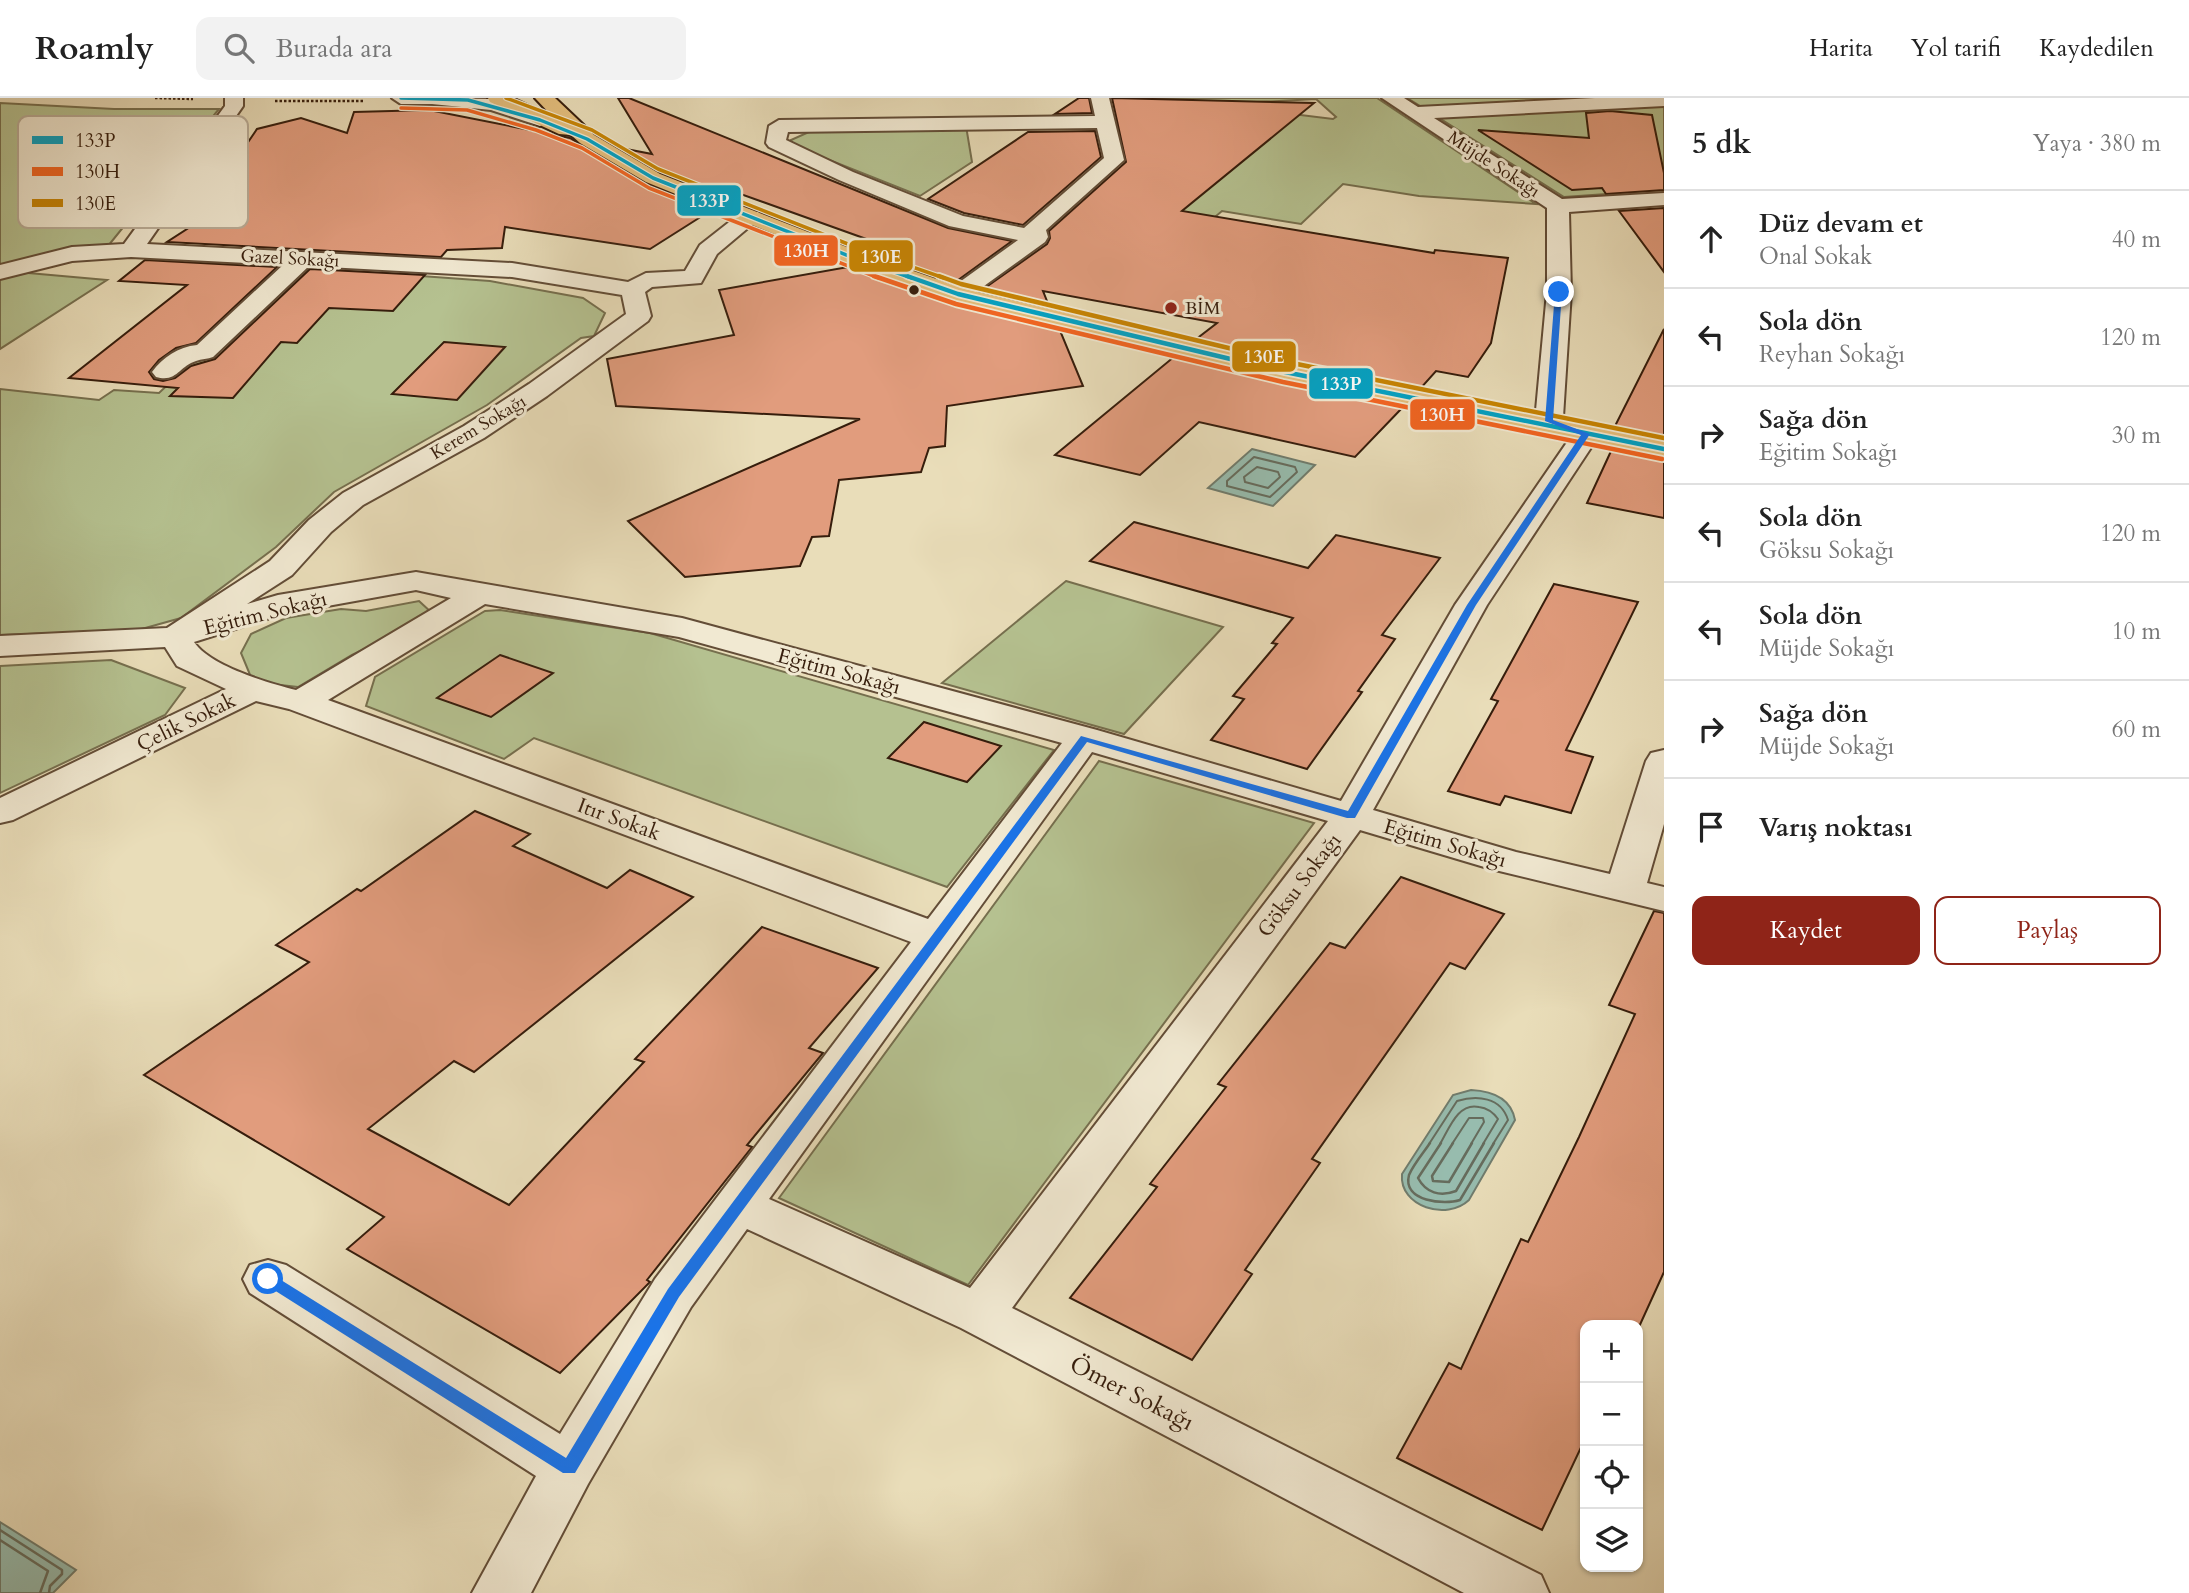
<!DOCTYPE html>
<html lang="tr">
<head>
<meta charset="utf-8">
<style>
  :root { --surface:#fff; --page:#f2f2f2; --text:#222; --muted:#767676; --line:#e0e0e0; --accent:#8f2418 }
  body { margin:0; font-family:Cardo,serif; background:var(--page); color:var(--text) }
  .controls { position:absolute; right:21px; bottom:21px; display:grid; overflow:hidden; border-radius:14px; box-shadow:0 2px 5px #0004 }
  .controls button { width:63px; height:63px; display:grid; place-items:center; padding:0; border:0; border-bottom:2px solid var(--line); background:var(--surface); color:var(--text); font:35px sans-serif }
  .stop { position:absolute; width:21px; height:21px; margin:-16px; border:5px solid #1a73e8; border-radius:50%; background:#fff }
  .stop.end { background:#1a73e8; border-color:#fff; box-shadow:0 2px 7px #0008 }
  .list { margin:0; padding:0; list-style:none }
  h2 { display:flex; justify-content:space-between; align-items:center; height:91px; margin:0; padding:0 28px; font-size:30px }
  h2 small { font-size:23px; font-weight:400; color:var(--muted) }
  .list li { display:grid; grid-template-columns:46px 1fr auto; gap:21px; align-items:center; box-sizing:border-box; height:98px; padding:0 28px; border-top:2px solid var(--line) }
  .list b { display:block; font-size:26px; white-space:nowrap }
  .list p { margin:0; font-size:23px; white-space:nowrap; color:var(--muted) }
  .list em { font-size:23px; font-style:normal; color:var(--muted) }
  .actions { display:flex; gap:14px; padding:21px 28px }
  .actions a { flex:1; padding:16px 0; border:2px solid var(--accent); border-radius:14px; text-align:center; font-size:24px; color:var(--accent) }
  .actions .main { background:var(--accent); color:#fff }
  .icon { flex:none; width:38px; height:38px; fill:none; stroke:currentColor; stroke-width:2; stroke-linecap:round; stroke-linejoin:round }
  .map { position:relative; flex:none; width:1664px; height:1495px; overflow:hidden }
  header { display:flex; align-items:center; gap:42px; box-sizing:border-box; height:98px; padding:0 35px; background:var(--surface); border-bottom:2px solid var(--line) }
  header strong { font-size:33px }
  nav { display:flex; gap:38px; margin-inline-start:auto; font-size:24px }
  .search { width:490px; height:63px; background:var(--page); display:flex; align-items:center; gap:18px; box-sizing:border-box; padding:0 24px; border-radius:14px; color:var(--muted); font-size:26px }
  main { display:flex }
  aside { flex:1; background:var(--surface) }
  .map>svg:first-child { display:block }
  .green { fill:#b5c190; stroke:#766f4e; stroke-width:2; fill-rule:evenodd }
  .water { fill:#97bcae; stroke:#707c6d; stroke-width:2 }
  .lines { fill:none; stroke-linecap:round; stroke-linejoin:round }
  .shore-far1 { stroke:#666c5d; stroke-width:2 }
  .shore { stroke:#666c5d; stroke-width:2.5 }
  .building { fill:#e19c7d; stroke:#361d0c; stroke-width:2 }
  .minor-casing { stroke:#634d37; stroke-width:4 }
  .major-casing { stroke:#361d0c; stroke-width:4 }
  .path { stroke:#361d0c; stroke-width:2.5; stroke-dasharray:2.5 2; stroke-linecap:butt }
  .minor { fill:#f1e9d2; fill-rule:evenodd }
  .major { fill:#e4be7c; fill-rule:evenodd }
  .bus-1-far1-casing { stroke:#f1e9d2; stroke-width:6 }
  .bus-1-casing { stroke:#f1e9d2; stroke-width:8 }
  .bus-2-far1-casing { stroke:#f1e9d2; stroke-width:6 }
  .bus-2-casing { stroke:#f1e9d2; stroke-width:8 }
  .bus-3-far1-casing { stroke:#f1e9d2; stroke-width:6 }
  .bus-3-casing { stroke:#f1e9d2; stroke-width:8 }
  .bus-1-far1 { stroke:#03a2c4; stroke-width:3.5 }
  .bus-1 { stroke:#03a2c4; stroke-width:4.5 }
  .bus-2-far1 { stroke:#f26522; stroke-width:3.5 }
  .bus-2 { stroke:#f26522; stroke-width:4.5 }
  .bus-3-far1 { stroke:#c78403; stroke-width:3.5 }
  .bus-3 { stroke:#c78403; stroke-width:4.5 }
  .route { fill:#1a73e8 }
  .bus-dot { fill:#361d0c; stroke:#f1e9d2; stroke-width:2.5 }
  .poi-dot { fill:#8f2418; stroke:#f1e9d2; stroke-width:2.5 }
  .labels { text-anchor:middle; stroke-width:6; stroke-linejoin:round; paint-order:stroke }
  .far-street-label { font-size:18px; fill:#361d0c; stroke:#f1e9d2 }
  .far-poi-label { font-size:18px; fill:#361d0c; stroke:#f1e9d2; text-anchor:start }
  .street-label { font-size:21px; fill:#361d0c; stroke:#f1e9d2 }
  .near-street-label { font-size:24px; fill:#361d0c; stroke:#f1e9d2 }
  .key { fill:#f1e9d2; stroke:#b9ac97; stroke-width:2 }
  .key-label { font-size:19px; fill:#361d0c }
  .line-badge { stroke:#f1e9d2; stroke-width:2.5 }
  .badge-label { font-size:19px; text-anchor:middle; font-weight:bold; fill:#fff }
</style>
</head>
<body>
<header>
<strong>Roamly</strong>
<div class="search"><svg class="icon" aria-label="search" viewBox="0 0 24 24"><circle cx="10" cy="10" r="6"/><path d="M15 15l6 6"/></svg>Burada ara</div>
<nav><a>Harita</a><a>Yol tarifi</a><a>Kaydedilen</a></nav>
</header>
<main>
<div class="map">
<svg width="1664" height="1495" viewBox="0 0 1664 1495">
  <rect width="100%" height="100%" fill="#e9ddb9"/>
  <filter id="stains"><feTurbulence type="fractalNoise" baseFrequency=".00286" numOctaves="4"/><feColorMatrix values="0 0 0 0 .2 0 0 0 0 .09 0 0 0 0 .02 0 0 0 .5 -.17"/></filter>
  <radialGradient id="worn" r=".72"><stop offset=".6" stop-color="#630" stop-opacity="0"/><stop offset="1" stop-color="#630" stop-opacity=".3"/></radialGradient>
  <g class="green">
    <path d="M1124 0H1377L1536 106 1419 98 1343 86 1301 126 1222 113 1209 124 1101 105 1154 66ZM1316 1 1336 19 1333 21 1236 9 1239 5Z"/>
    <polygon points="1407,0 1621,0 1425,11"/>
    <polygon points="0,5 114,11 219,11 108,148 0,167"/>
    <polygon points="1664,6 1664,92 1564,99 1436,18"/>
    <polygon points="966,28 972,64 920,98 794,48 791,42 820,29"/>
    <polygon points="310,170 490,183 583,200 605,215 594,238 581,240 487,307 334,394 276,449 181,520 138,532 0,537 0,291 99,302 114,292 159,295 195,261 218,260"/>
    <polygon points="17,174 107,182 0,251 0,179"/>
    <polygon points="1066,483 1223,529 1124,636 942,585"/>
    <polygon points="419,503 433,516 422,524 352,557 298,589 253,584 241,555 251,536 286,520 341,511 366,513"/>
    <polygon points="500,512 650,535 1054,652 947,789 534,640 504,661 366,608 375,579 485,513"/>
    <polygon points="111,562 185,590 165,617 0,695 0,568"/>
    <polygon points="1099,663 1314,725 968,1187 779,1100"/>
  </g>
  <g class="water">
    <polygon points="1252,351 1315,367 1273,408 1208,390"/>
    <path d="M1471 992C1491 993 1511 1000 1515 1022L1469 1102C1447 1123 1399 1109 1402 1076L1453 997Z"/>
    <polygon points="0,1424 76,1472 53,1495 0,1495"/>
  </g>
  <g class="lines">
    <g class="shore-far1">
      <polygon points="1254,359 1295,369 1297,374 1270,399 1227,388 1227,383"/>
      <polygon points="1257,369 1278,374 1280,379 1268,390 1245,384 1244,379"/>
      <path d="M1429 1046 1457 1003C1477 997 1501 999 1508 1022L1493 1046"/>
      <path d="M1440 1046C1449 1031 1458 1004 1479 1009 1487 1010 1493 1014 1498 1021L1483 1046"/>
      <polyline points="1452,1046 1469,1020 1483,1020 1484,1024 1471,1046"/>
    </g>
    <g class="shore">
      <path d="M1430 1045C1424 1054 1413 1067 1409 1077 1402 1104 1445 1107 1460 1102L1494 1045"/>
      <path d="M1441 1045 1418 1080C1426 1095 1440 1099 1456 1093L1484 1045"/>
      <polyline points="1453,1045 1432,1078 1433,1083 1449,1084 1472,1045"/>
      <polyline points="0,1432 62,1472 62,1476 50,1488 49,1495"/>
      <polyline points="0,1442 48,1473 40,1495"/>
    </g>
  </g>
  <g class="building">
    <polygon points="618,0 629,0 948,130 1012,143 954,185 888,161 911,157 738,95 729,100 661,74 621,50 652,56"/>
    <polygon points="1079,0 1089,0 1092,15 1055,16"/>
    <polygon points="1112,0 1314,5 1182,113 1434,155 1435,152 1508,160 1491,245 1468,279 1436,273 1420,291 1195,242 1217,225 1043,193 1049,208 982,192 1047,146 1050,140 1049,133 1126,64"/>
    <polygon points="429,12 570,40 645,86 710,113 650,151 505,129 502,150 447,152 441,159 167,144 190,129 257,31 301,20 347,35 354,14"/>
    <polygon points="1610,13 1652,17 1664,75 1664,92 1606,96 1602,90 1572,92 1478,32 1589,40 1586,15"/>
    <polygon points="1095,33 1101,59 1023,127 964,115 928,101 1028,34"/>
    <polygon points="1664,110 1664,174 1619,113"/>
    <polygon points="145,162 277,169 196,245 176,250 159,262 149,274 154,281 163,283 175,280 191,268 215,261 310,171 425,177 393,213 329,210 297,245 281,244 233,300 170,298 178,290 69,280 187,187 119,183"/>
    <polygon points="848,169 949,204 1059,230 1083,288 947,308 945,348 929,350 921,374 839,382 829,438 812,439 800,468 685,479 628,423 860,321 616,308 607,261 734,237 719,192"/>
    <polygon points="1664,231 1664,340 1614,330"/>
    <polygon points="444,244 505,249 457,302 392,296"/>
    <polygon points="1175,258 1284,285 1403,309 1355,359 1199,324 1140,377 1055,357"/>
    <polygon points="1612,351 1664,361 1664,420 1587,405"/>
    <polygon points="1134,424 1308,470 1336,437 1440,460 1382,537 1395,541 1358,593 1362,594 1307,671 1211,642 1244,601 1233,598 1277,546 1272,545 1293,520 1090,463"/>
    <polygon points="1554,486 1638,504 1566,652 1593,659 1571,715 1505,698 1500,707 1448,693 1498,603 1491,601"/>
    <polygon points="500,557 553,575 491,619 437,600"/>
    <polygon points="924,624 1001,648 967,684 888,660"/>
    <polygon points="475,713 530,736 513,748 607,790 630,772 693,799 474,974 454,963 368,1031 509,1107 644,964 635,961 762,829 878,870 809,950 823,955 747,1047 752,1049 647,1182 650,1184 560,1275 347,1151 384,1119 144,977 309,864 276,847 357,791 361,793"/>
    <polygon points="1401,779 1504,816 1465,871 1450,865 1312,1061 1320,1065 1245,1172 1252,1176 1192,1262 1070,1200 1157,1089 1150,1086 1226,989 1218,986 1330,845 1345,850"/>
    <polygon points="1654,813 1664,815 1664,1174 1638,1231 1638,1227 1585,1227 1585,1341 1542,1432 1397,1360 1449,1265 1461,1271 1521,1141 1528,1144 1579,1039 1635,916 1609,907"/>
  </g>
  <g class="lines">
    <defs>
      <g id="minor">
        <path d="M225 0H243V8L147 146 512 165 628 184 646 175 685 173 700 147 742 114H758L761 119 717 156 701 185 652 189 645 194 651 218 648 223 547 298 484 340 363 407 331 434 292 477 247 506 278 497 416 474 682 520 1097 632 1341 703 1455 507 1570 340 1539 329 1535 323 1547 194V110L1382 0H1404L1418 9 1595 0H1664V8L1434 20 1562 101 1664 95V107L1569 114 1571 194 1563 319 1596 330 1600 336 1487 507 1373 712 1516 754 1610 776 1646 663 1651 655 1664 652V726L1647 785 1664 789V813L1491 771 1360 732 1012 1210 1541 1477 1549 1495H1464L961 1230 747 1131 691 1209 588 1386 531 1495H472L536 1378 250 1195 243 1181 250 1167 268 1162 286 1167 560 1336 655 1181 911 844 289 611 256 603 13 722 0 725V700L226 591 177 568 165 549 0 558V538L167 530 270 463 309 422 343 395 464 328 529 286 626 216 622 197 512 179 309 168 213 259C208 261 201 261 196 263 179 268 177 285 156 279L152 274C163 259 178 249 197 247L283 167 131 159 72 163 0 181V167L72 149 124 146 225 8ZM416 492 451 500 296 592C268 585 210 568 194 544L283 516ZM485 506 679 539 1062 645 928 821 328 602ZM1092 654 1328 723 970 1190 769 1101Z"/>
        <polygon points="392,0 493,1 547,18 550,22 540,28 491,12 432,6 401,6"/>
        <path d="M1091 0H1109L1124 62 1046 132 1048 139 1045 144 966 201H950L946 196 950 191 1018 142 949 128 839 82 769 49 766 45 769 28 779 22 1095 18ZM1097 30 1104 60 1024 130 963 118 853 74 786 42 788 34Z"/>
      </g>
      <polygon id="major" points="488,0 512,0 553,19 535,0 555,0 594,37 660,76 862,155 965,191 1285,266 1664,343 1664,359 1285,282 950,201 846,165 646,84 580,45 571,37 559,36 490,4"/>
    </defs>
    <use href="#minor" class="minor-casing"/>
    <use href="#major" class="major-casing"/>
    <g class="path">
      <polyline points="155,0 193,1"/>
      <polyline points="275,3 364,3"/>
    </g>
    <use href="#minor" class="minor"/>
    <use href="#major" class="major"/>
    <defs>
      <polyline id="bus-1-far1" points="401,0 468,2 540,22 587,41 653,80 854,160 912,180"/>
      <polyline id="bus-1" points="907,178 958,196 1285,274 1664,351"/>
      <polyline id="bus-2-far1" points="401,10 467,12 536,32 582,50 649,90 879,180"/>
      <polyline id="bus-2" points="874,178 956,206 1283,284 1662,361"/>
      <polyline id="bus-3-far1" points="506,0 592,32 658,71 858,150 944,180"/>
      <polyline id="bus-3" points="939,178 961,186 1287,264 1664,340"/>
    </defs>
    <use href="#bus-1-far1" class="bus-1-far1-casing"/>
    <use href="#bus-1" class="bus-1-casing"/>
    <use href="#bus-2-far1" class="bus-2-far1-casing"/>
    <use href="#bus-2" class="bus-2-casing"/>
    <use href="#bus-3-far1" class="bus-3-far1-casing"/>
    <use href="#bus-3" class="bus-3-casing"/>
    <use href="#bus-1-far1" class="bus-1-far1"/>
    <use href="#bus-1" class="bus-1"/>
    <use href="#bus-2-far1" class="bus-2-far1"/>
    <use href="#bus-2" class="bus-2"/>
    <use href="#bus-3-far1" class="bus-3-far1"/>
    <use href="#bus-3" class="bus-3"/>
  </g>
  <polygon class="route" points="1559,192 1562,194 1553,322 1590,336 1476,507 1355,720 1347,720 1087,644 679,1199 575,1375 563,1375 263,1185 261,1181 263,1177 273,1177 566,1360 668,1191 1081,638 1348,713 1467,507 1581,337 1545,323 1555,194"/>
  <circle class="bus-dot" cx="914" cy="192" r="6"/>
  <circle class="poi-dot" cx="1171" cy="210" r="7"/>
  <g class="labels">
    <g class="far-street-label">
      <text transform="translate(1494 66) rotate(33)" y="6">Müjde Sokağı</text>
      <text transform="translate(290 160) rotate(3)" y="6">Gazel Sokağı</text>
      <text transform="translate(478 329) rotate(-31)" y="6">Kerem Sokağı</text>
    </g>
    <g class="far-poi-label">
      <text x="1185" y="216">BİM</text>
    </g>
    <g class="street-label">
      <text transform="translate(265 515) rotate(-14)" y="7">Eğitim Sokağı</text>
      <text transform="translate(839 573) rotate(15)" y="7">Eğitim Sokağı</text>
      <text transform="translate(186 624) rotate(-26)" y="7">Çelik Sokak</text>
      <text transform="translate(619 721) rotate(20)" y="7">Itır Sokak</text>
      <text transform="translate(1445 745) rotate(16)" y="7">Eğitim Sokağı</text>
      <text transform="translate(1299 787) rotate(-53)" y="7">Göksu Sokağı</text>
    </g>
    <g class="near-street-label">
      <text transform="translate(1132 1295) rotate(27)" y="8">Ömer Sokağı</text>
    </g>
  </g>
  <rect x="18" y="18" width="230" height="112" rx="10" class="key"/>
  <rect x="32" y="38" width="31" height="8" fill="#03a2c4"/>
  <rect x="32" y="69" width="31" height="9" fill="#f26522"/>
  <rect x="32" y="101" width="31" height="8" fill="#c78403"/>
  <g class="key-label">
    <text x="75" y="49">133P</text>
    <text x="75" y="80">130H</text>
    <text x="75" y="112">130E</text>
  </g>
  <g class="line-badge">
    <rect x="676" y="86" width="66" height="33" rx="7" fill="#03a2c4"/>
    <rect x="773" y="136" width="66" height="33" rx="7" fill="#f26522"/>
    <rect x="848" y="141" width="66" height="34" rx="7" fill="#c78403"/>
    <rect x="1231" y="242" width="66" height="33" rx="7" fill="#c78403"/>
    <rect x="1308" y="269" width="66" height="33" rx="7" fill="#03a2c4"/>
    <rect x="1409" y="300" width="67" height="33" rx="7" fill="#f26522"/>
  </g>
  <g class="badge-label">
    <text x="709" y="109">133P</text>
    <text x="806" y="159">130H</text>
    <text x="881" y="165">130E</text>
    <text x="1264" y="265">130E</text>
    <text x="1341" y="292">133P</text>
    <text x="1442" y="323">130H</text>
  </g>
  <rect width="100%" height="100%" filter="url(#stains)"/>
  <rect width="100%" height="100%" fill="url(#worn)"/>
</svg>
<div class="controls">
<button>+</button>
<button>−</button>
<button><svg class="icon" aria-label="locate" viewBox="0 0 24 24"><circle cx="12" cy="12" r="6"/><path d="M12 2v4M12 18v4M2 12h4M18 12h4"/></svg></button>
<button><svg class="icon" aria-label="layers" viewBox="0 0 24 24"><path d="M12 4l9 5-9 5-9-5zM3 14l9 5 9-5"/></svg></button>
</div>
<div class="stop" style="left:268px;top:1181px"></div>
<div class="stop end" style="left:1559px;top:194px"></div>
</div>
<aside>
<h2>5 dk<small>Yaya · 380 m</small></h2>
<ul class="list">
<li><svg class="icon" aria-label="ahead" viewBox="0 0 24 24"><path d="M12 20V5M6 11l6-6 6 6"/></svg><div><b>Düz devam et</b><p>Onal Sokak</p></div><em>40 m</em></li>
<li><svg class="icon" aria-label="left" viewBox="0 0 24 24"><path d="M17 20v-9H6M10 6l-5 5 5 5"/></svg><div><b>Sola dön</b><p>Reyhan Sokağı</p></div><em>120 m</em></li>
<li><svg class="icon" aria-label="right" viewBox="0 0 24 24"><path d="M7 20v-9h11M14 6l5 5-5 5"/></svg><div><b>Sağa dön</b><p>Eğitim Sokağı</p></div><em>30 m</em></li>
<li><svg class="icon" aria-label="left" viewBox="0 0 24 24"><path d="M17 20v-9H6M10 6l-5 5 5 5"/></svg><div><b>Sola dön</b><p>Göksu Sokağı</p></div><em>120 m</em></li>
<li><svg class="icon" aria-label="left" viewBox="0 0 24 24"><path d="M17 20v-9H6M10 6l-5 5 5 5"/></svg><div><b>Sola dön</b><p>Müjde Sokağı</p></div><em>10 m</em></li>
<li><svg class="icon" aria-label="right" viewBox="0 0 24 24"><path d="M7 20v-9h11M14 6l5 5-5 5"/></svg><div><b>Sağa dön</b><p>Müjde Sokağı</p></div><em>60 m</em></li>
<li><svg class="icon" aria-label="arrive" viewBox="0 0 24 24"><path d="M6 21V4h12l-3 4 3 4H6"/></svg><div><b>Varış noktası</b></div></li>
</ul>
<div class="actions"><a class="main">Kaydet</a><a>Paylaş</a></div>
</aside>
</main>
</body>
</html>
